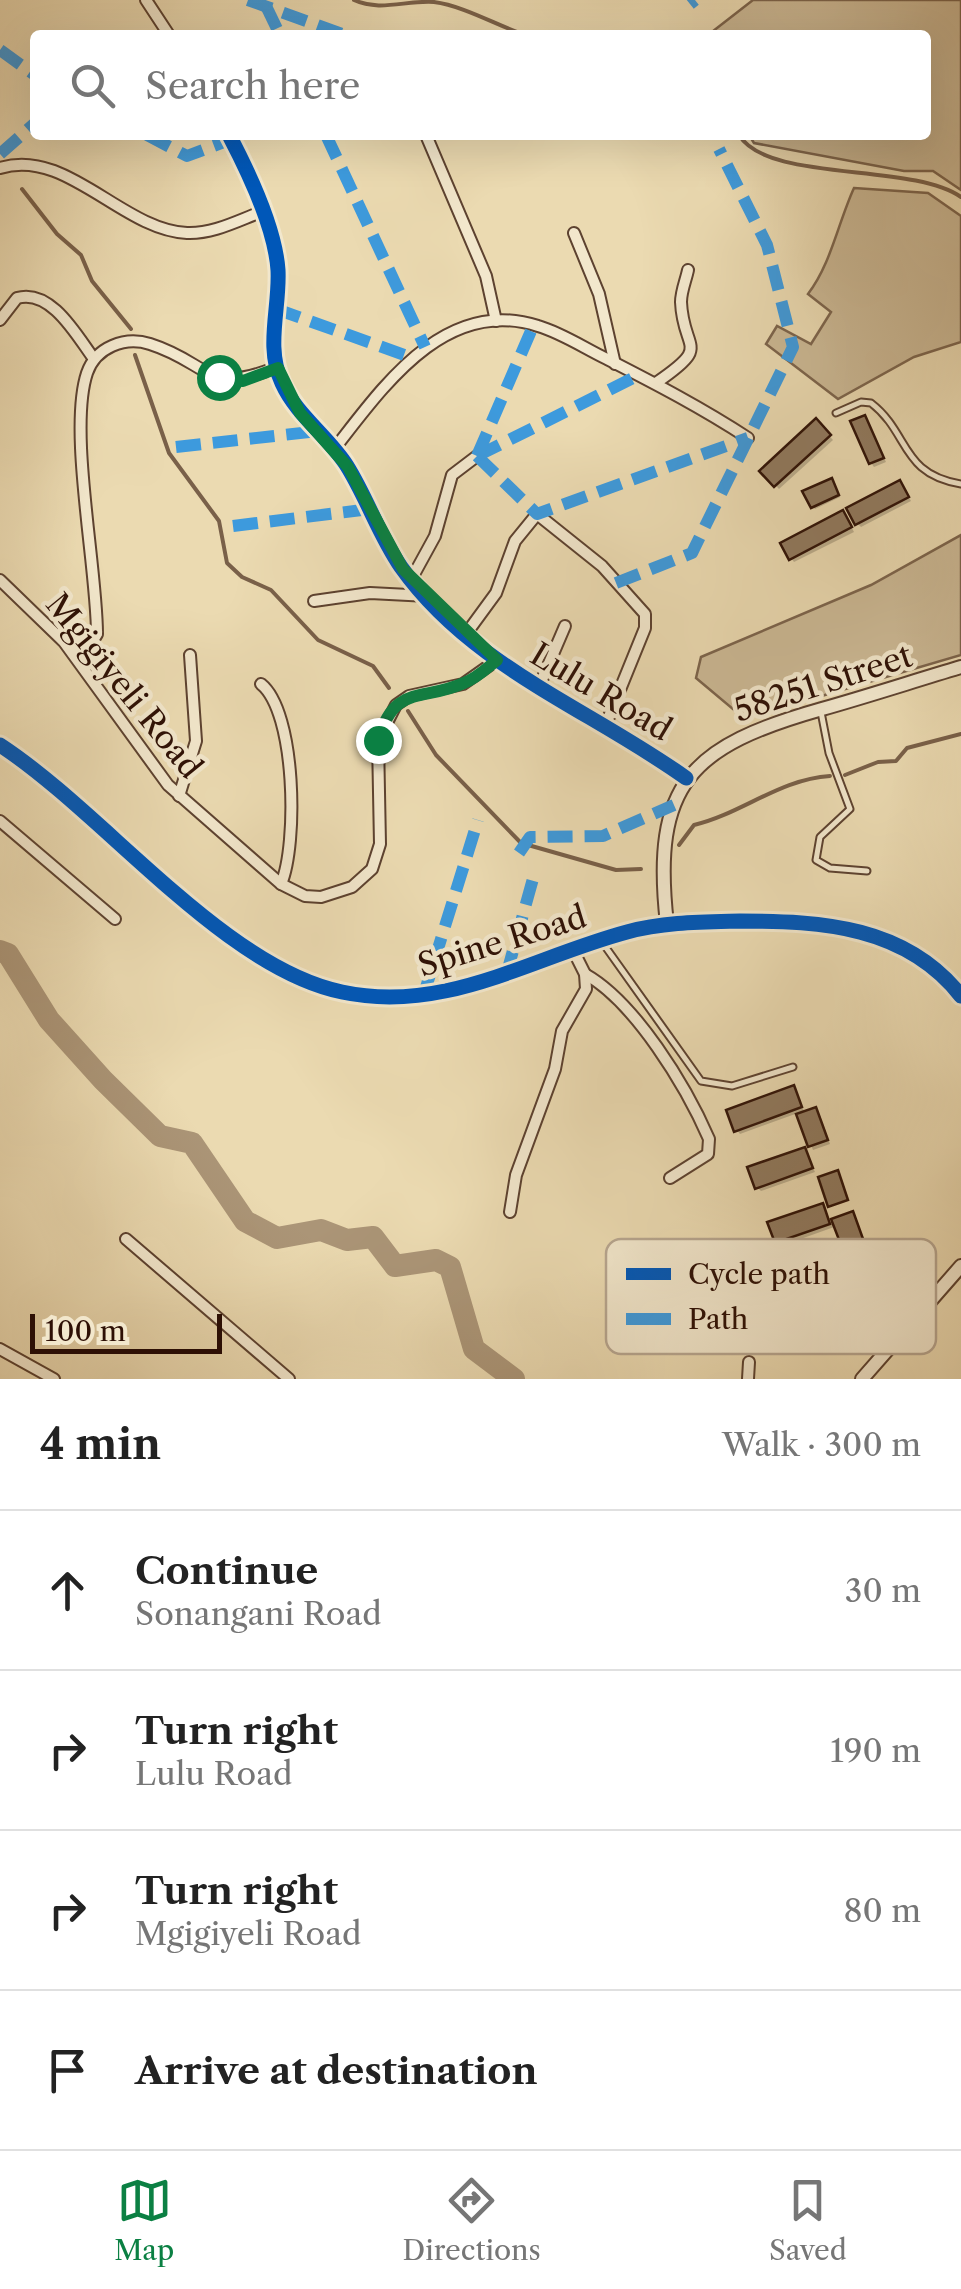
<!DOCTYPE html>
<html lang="en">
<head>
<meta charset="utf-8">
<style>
  :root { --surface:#fff; --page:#f2f2f2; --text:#222; --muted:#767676; --line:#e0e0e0; --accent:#0b8043 }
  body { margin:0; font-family:"Libre Caslon Text",serif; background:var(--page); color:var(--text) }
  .scale { position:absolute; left:30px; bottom:25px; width:192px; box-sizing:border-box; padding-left:10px; border:5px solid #2e1005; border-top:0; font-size:28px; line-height:35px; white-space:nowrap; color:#2e1005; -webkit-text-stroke:8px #f2e7cc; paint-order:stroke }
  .stop { position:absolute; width:30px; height:30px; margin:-22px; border:8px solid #0b8043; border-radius:50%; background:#fff }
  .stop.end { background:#0b8043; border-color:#fff; box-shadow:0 2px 10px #0008 }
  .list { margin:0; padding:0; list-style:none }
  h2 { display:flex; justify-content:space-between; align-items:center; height:130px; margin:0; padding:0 40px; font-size:42px }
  h2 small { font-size:32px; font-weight:400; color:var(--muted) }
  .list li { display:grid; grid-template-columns:65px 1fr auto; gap:30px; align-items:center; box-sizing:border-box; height:160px; padding:0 40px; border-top:2px solid var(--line) }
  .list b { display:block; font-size:38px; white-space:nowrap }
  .list p { margin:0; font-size:32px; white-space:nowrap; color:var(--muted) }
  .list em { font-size:32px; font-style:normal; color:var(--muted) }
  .icon { flex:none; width:55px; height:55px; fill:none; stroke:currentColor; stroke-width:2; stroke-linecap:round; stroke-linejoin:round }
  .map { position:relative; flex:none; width:961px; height:1379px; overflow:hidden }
  .search { position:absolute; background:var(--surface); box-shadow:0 10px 40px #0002; left:30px; right:30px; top:30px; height:110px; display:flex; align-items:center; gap:25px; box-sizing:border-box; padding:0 35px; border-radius:10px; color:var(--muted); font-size:38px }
  .sheet { height:770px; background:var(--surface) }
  nav { display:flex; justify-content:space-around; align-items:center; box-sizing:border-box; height:140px; border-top:2px solid var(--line); background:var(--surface); font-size:28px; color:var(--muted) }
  nav a { display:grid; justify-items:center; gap:5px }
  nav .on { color:var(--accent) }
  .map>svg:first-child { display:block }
  .green { fill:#cbb894; stroke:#7c644c; stroke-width:2.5 }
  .shadow { fill:#0003 }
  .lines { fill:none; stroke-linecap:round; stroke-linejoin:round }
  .stream { stroke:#796049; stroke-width:4 }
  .river { stroke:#ab9577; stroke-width:22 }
  .building { fill:#90795e; stroke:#2e1005; stroke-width:2.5 }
  .service-casing { stroke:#5d4230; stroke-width:9 }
  .minor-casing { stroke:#5d4230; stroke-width:14 }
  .tertiary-casing { stroke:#5d4230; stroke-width:16 }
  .service { stroke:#f2e7cc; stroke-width:5 }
  .minor { stroke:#f2e7cc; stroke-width:10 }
  .tertiary { stroke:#f2e7cc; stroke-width:12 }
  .quiet { stroke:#3d9add; stroke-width:12; stroke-dasharray:25 12; stroke-linecap:butt }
  .cycleway-casing { stroke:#f2e7cc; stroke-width:21 }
  .cycleway { stroke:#0057b8; stroke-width:15 }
  .route { stroke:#0b8043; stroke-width:12 }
  .labels { text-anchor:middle; stroke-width:9; stroke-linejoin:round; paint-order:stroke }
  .street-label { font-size:32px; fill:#2e1005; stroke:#f2e7cc }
  .key { fill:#f2e7cc; stroke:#b7a690; stroke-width:2.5 }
  .key-label { font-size:28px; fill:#2e1005 }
</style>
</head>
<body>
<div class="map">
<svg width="961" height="1379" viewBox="0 0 961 1379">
  <rect width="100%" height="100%" fill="#ebdab1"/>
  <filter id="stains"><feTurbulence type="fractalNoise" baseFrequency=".002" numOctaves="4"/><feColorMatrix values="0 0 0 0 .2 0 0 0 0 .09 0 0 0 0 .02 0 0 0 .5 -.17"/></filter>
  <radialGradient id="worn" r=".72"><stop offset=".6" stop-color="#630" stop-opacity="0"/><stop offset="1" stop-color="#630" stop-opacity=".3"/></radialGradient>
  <g class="green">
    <polygon points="753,0 961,0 961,190 933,171 904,171 754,143 749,135 926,135 926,35 708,35"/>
    <path d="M854 188 928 193 961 216V342L914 357 838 399 766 344 777 326 811 344 831 312 808 294C831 264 838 223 854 188Z"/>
    <polygon points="961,535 961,655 791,705 740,715 696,678 701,657 871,585"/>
  </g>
  <g class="shadow">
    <polygon points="865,418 886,462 874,467 871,463"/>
    <polygon points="816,422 833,440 779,489 762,471"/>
    <polygon points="833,483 840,497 815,509 813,507"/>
    <polygon points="900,483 911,501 861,527 857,523"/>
    <polygon points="846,517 854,532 794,562 791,558"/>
    <polygon points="793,1088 805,1113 815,1110 819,1113 830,1144 813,1150 798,1113 740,1134 737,1130"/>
    <polygon points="804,1150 815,1172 761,1191 757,1187"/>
    <polygon points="822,1206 830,1222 852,1214 856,1218 869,1253 852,1260 837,1226 781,1246 777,1242"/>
  </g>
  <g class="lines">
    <g class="stream">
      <path d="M354 0C380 12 406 0 434 2 464 6 496 25 525 35"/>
      <path d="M739 135C768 183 911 162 961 197"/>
      <polyline points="22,189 57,234 81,255 92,281 131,329"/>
      <polyline points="135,355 169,453 219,521 227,563 242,577 271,590 318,640 373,666 389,688"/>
      <polyline points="408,711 436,755 521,843 616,870 641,869"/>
      <polyline points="845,775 878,762 896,761 907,748 961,734"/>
      <path d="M679 845 694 825C741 814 780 779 830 776"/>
    </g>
    <polyline class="river" points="0,951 8,954 49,1020 103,1080 160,1136 192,1143 245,1221 277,1238 321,1230 347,1240 373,1237 395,1266 436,1260 450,1267 474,1349 514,1379"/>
  </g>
  <g class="building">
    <polygon points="865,415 884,458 869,464 850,421"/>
    <polygon points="816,418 831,435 774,487 759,471"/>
    <polygon points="832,478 839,495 811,508 802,491"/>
    <polygon points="900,480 909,497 855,525 846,508"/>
    <polygon points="843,510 852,527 789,560 780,543"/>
    <polygon points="794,1085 802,1107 734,1132 726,1110"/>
    <polygon points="816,1107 828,1140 808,1147 796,1114"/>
    <polygon points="805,1147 813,1168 755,1189 747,1167"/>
    <polygon points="838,1170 848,1200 828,1207 818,1177"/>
    <polygon points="823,1203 830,1224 775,1243 767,1222"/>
    <polygon points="853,1211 867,1250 846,1258 831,1219"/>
  </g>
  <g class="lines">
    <defs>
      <g id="service">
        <path d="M836 413 861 402 871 403C910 433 900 474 961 484"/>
        <polyline points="821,712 829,753 850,809 820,837 816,860 830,868 867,871"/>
        <polyline points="602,942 701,1081 732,1086 793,1067"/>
      </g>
      <g id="minor">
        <polyline points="146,0 169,35"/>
        <path d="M229 135C249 173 275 227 278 270 280 308 265 347 282 383 297 416 328 436 347 466 367 498 379 535 401 567 472 667 590 709 686 778"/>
        <polyline points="426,135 486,276 496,321"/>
        <path d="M0 168C66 147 122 230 187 233 213 234 237 221 261 212"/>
        <polyline points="574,233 599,294 615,364"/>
        <path d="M0 320 17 298C51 288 77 336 94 359"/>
        <path d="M656 383C713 344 683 352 681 302 681 291 686 280 688 270"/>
        <path d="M335 448C383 387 445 296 538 326 562 333 584 348 607 359 656 384 702 408 748 438"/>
        <polyline points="412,578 435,536 452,475 477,456"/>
        <polyline points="0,580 64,642 168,785 281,884 305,896 321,897 352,887 372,869 380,844 378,740 396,705 409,696 463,684 497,660"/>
        <polyline points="314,601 370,593 428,596"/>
        <polyline points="466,634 496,593 515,541 537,514 602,566 645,614 645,628 606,724"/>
        <path d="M80 662 97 634C97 567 68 430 87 373 96 347 125 336 150 344 210 363 206 396 277 367"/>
        <path d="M261 684C296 712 298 844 281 884"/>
        <polyline points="538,689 565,626"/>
        <polyline points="179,796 196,741 190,655"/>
        <polyline points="0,821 115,919"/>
        <path d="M585 974C635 1002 686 1086 709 1139L708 1154 670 1178"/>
        <polyline points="510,1212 516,1175 555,1069 562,1031 586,989 585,974 573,950"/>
        <polyline points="126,1239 289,1379"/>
        <polyline points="0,1349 54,1379"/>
        <polyline points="748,1379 749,1362"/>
      </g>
      <g id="tertiary">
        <path d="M0 745C104 813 224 968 342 992 445 1014 530 958 627 932 663 922 702 922 740 921 822 921 906 926 961 996"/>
        <path d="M667 924C651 783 691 746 822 709 868 696 914 681 961 667"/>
        <polyline points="862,1379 961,1266"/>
      </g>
    </defs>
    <use href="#service" class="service-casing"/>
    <use href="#minor" class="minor-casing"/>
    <use href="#tertiary" class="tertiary-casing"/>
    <use href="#service" class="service"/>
    <use href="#minor" class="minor"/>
    <use href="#tertiary" class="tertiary"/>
    <g class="quiet">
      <polyline points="248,0 345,35"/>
      <polyline points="690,4 695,0"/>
      <polyline points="266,6 280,35"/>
      <polyline points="0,50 35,75"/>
      <polyline points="147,135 187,156 232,139"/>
      <polyline points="326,135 425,347"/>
      <polyline points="0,154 35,123"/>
      <polyline points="276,309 410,357"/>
      <polyline points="176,447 319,431"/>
      <polyline points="477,456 537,514 748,438"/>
      <polyline points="477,456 639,375"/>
      <polyline points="477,456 534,324"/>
      <polyline points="233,526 370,509"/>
      <polyline points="616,583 692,553 793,347 767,245 719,149"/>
      <polyline points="519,853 530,837 603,836 674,805"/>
      <polyline points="506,976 534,875"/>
      <polyline points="423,997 478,820"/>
    </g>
    <defs>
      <g id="cycleway">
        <path d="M229 135C249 173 275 227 278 270 280 308 265 347 282 383 297 416 328 436 347 466 367 498 379 535 401 567 472 667 590 709 686 778"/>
        <path d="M0 745C104 813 224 968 342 992 445 1014 530 958 627 932 663 922 702 922 740 921 822 921 906 926 961 996"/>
      </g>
    </defs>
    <use href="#cycleway" class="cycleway-casing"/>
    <use href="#cycleway" class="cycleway"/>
  </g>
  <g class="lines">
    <path class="route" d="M219 377 243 381 278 368 300 413 348 467 403 569 497 660C487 668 477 678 464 683 422 702 395 683 378 740"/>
  </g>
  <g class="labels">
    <g class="street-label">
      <text transform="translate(823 683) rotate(-18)" y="11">58251 Street</text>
      <text transform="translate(124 686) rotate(51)" y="11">Mgigiyeli Road</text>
      <text transform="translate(601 692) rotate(31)" y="11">Lulu Road</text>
      <text transform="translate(502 941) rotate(-17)" y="11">Spine Road</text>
    </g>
  </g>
  <rect x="606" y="1239" width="330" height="115" rx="15" class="key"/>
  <rect x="626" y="1268" width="45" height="12" fill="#0057b8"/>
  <rect x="626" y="1313" width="45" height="12" fill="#3d9add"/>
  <g class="key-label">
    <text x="688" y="1284">Cycle path</text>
    <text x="688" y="1329">Path</text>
  </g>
  <rect width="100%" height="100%" filter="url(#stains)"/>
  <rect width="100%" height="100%" fill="url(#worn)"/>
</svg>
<div class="scale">100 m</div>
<div class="stop" style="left:219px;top:377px"></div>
<div class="stop end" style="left:378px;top:740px"></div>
<div class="search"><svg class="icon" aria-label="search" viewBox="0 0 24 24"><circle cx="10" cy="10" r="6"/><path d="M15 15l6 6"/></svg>Search here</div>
</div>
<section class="sheet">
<h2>4 min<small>Walk · 300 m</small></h2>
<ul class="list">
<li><svg class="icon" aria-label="ahead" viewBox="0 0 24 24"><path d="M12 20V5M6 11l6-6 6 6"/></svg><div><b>Continue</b><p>Sonangani Road</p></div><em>30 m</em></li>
<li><svg class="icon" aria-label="right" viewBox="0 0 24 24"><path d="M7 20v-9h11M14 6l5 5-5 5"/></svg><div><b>Turn right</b><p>Lulu Road</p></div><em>190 m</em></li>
<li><svg class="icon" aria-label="right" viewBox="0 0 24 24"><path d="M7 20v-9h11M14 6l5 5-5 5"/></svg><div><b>Turn right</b><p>Mgigiyeli Road</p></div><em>80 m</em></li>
<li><svg class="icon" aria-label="arrive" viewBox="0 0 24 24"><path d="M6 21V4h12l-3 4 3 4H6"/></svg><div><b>Arrive at destination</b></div></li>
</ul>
</section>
<nav>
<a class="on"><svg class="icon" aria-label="map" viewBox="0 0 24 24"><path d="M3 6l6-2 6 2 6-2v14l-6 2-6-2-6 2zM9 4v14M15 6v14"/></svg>Map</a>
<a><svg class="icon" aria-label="directions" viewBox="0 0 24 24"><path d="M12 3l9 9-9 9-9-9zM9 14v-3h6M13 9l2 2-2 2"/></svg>Directions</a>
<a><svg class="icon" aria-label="saved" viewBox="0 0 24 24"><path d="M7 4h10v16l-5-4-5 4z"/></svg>Saved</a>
</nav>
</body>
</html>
